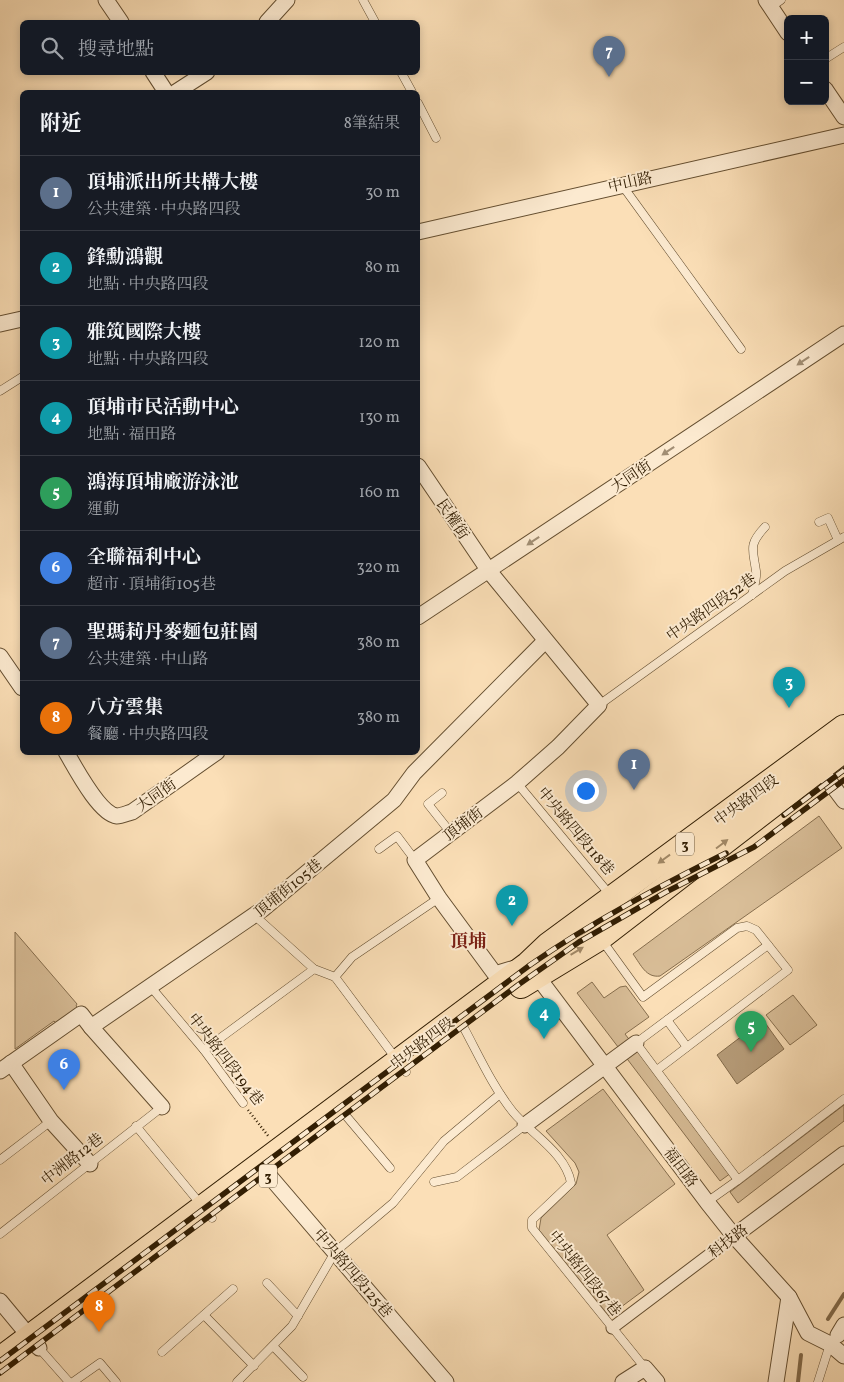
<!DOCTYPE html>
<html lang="zh-TW">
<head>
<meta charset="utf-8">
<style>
  :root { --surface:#171b24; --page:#242831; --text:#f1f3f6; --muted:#9ea1a6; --line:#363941; --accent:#0b8043 }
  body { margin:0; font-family:Vollkorn,"Noto Serif TC",serif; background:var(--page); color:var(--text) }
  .controls { position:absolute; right:15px; top:15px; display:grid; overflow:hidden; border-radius:8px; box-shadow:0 2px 8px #0003 }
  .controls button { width:45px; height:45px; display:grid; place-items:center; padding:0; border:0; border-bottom:1px solid var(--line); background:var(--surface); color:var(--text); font:25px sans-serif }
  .you { position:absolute; left:585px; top:790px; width:18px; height:18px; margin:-12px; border:4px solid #fff; border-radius:50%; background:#1a73e8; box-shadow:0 0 0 8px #1a73e833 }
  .badge { display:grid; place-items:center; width:32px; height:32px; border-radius:50%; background:var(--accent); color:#fff; font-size:16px; font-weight:700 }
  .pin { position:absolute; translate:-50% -41px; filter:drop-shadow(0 1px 2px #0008) }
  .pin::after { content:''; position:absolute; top:26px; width:18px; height:15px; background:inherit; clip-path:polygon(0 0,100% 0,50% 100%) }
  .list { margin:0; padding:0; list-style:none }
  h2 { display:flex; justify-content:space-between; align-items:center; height:65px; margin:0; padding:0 20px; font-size:21px }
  h2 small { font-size:16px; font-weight:400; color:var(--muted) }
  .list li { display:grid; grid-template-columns:32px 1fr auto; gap:15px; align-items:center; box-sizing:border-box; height:75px; padding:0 20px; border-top:1px solid var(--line) }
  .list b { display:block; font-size:19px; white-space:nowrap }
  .list p { margin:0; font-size:16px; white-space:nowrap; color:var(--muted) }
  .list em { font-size:16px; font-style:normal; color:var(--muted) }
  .icon { flex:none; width:28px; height:28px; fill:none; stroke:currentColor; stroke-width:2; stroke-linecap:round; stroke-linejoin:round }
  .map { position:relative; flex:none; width:844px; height:1382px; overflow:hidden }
  .search { position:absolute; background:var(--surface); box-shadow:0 2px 8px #0003; left:20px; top:20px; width:400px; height:55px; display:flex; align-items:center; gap:12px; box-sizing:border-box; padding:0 18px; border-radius:8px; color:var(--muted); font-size:19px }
  .panel { position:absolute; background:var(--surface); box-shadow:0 2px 8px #0003; left:20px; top:90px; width:400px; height:665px; border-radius:8px }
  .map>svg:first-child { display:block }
  .green { fill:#d9be98; stroke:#866e4e }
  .water { fill:#b79d7a; stroke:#826a4a }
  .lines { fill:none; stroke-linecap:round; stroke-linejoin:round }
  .stream { stroke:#826a4a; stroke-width:4 }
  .service-casing { stroke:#644e30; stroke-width:9 }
  .pedestrian-casing { stroke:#644e30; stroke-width:13 }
  .minor-casing { stroke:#644e30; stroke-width:17 }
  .primary-casing { stroke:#321e03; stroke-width:26 }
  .path { stroke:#321e03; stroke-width:2.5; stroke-dasharray:1 2.5; stroke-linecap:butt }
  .service { stroke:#fcead0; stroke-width:8 }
  .pedestrian { stroke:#fcead0; stroke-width:11 }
  .minor { stroke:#fcead0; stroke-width:15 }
  .primary { stroke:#fbdfb7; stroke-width:24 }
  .rail-casing { stroke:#321e03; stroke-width:5.5 }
  .rail { stroke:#fcead0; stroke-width:4; stroke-dasharray:11; stroke-linecap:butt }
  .oneway { fill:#a18e74 }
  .oneway2 { fill:#a18866 }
  .labels { text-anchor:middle; stroke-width:4; stroke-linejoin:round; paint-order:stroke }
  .shield { fill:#fcead0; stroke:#6f5b40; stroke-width:1 }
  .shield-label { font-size:14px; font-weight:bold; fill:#321e03 }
  .street-label { font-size:15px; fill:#321e03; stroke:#fcead0 }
  .quarter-label { font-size:18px; font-weight:bold; fill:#7a1f14; stroke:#fcead0 }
</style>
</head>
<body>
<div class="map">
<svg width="844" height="1382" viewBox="0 0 844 1382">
  <rect width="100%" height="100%" fill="#fbdfb7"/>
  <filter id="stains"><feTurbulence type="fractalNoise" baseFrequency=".004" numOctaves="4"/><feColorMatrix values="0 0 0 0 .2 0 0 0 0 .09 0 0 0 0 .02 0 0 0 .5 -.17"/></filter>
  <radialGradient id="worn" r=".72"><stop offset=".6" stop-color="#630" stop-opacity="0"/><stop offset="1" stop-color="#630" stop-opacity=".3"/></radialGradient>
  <g class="green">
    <path d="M819 816 842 848 660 976C646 978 641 965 633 954Z"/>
    <polygon points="15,932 77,1004 76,1006 78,1008 58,1025 54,1021 15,1049"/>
    <polygon points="592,982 604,998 620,987 626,986 649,1017 625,1034 731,1173 720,1181 577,993"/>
    <polygon points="793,995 817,1025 790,1045 766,1015"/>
    <polygon points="603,1089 675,1184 607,1235 644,1290 609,1316 539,1230 541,1218 576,1184 579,1172 575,1163 546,1131"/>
    <polygon points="844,1105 844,1121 738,1203 730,1192"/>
  </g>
  <polygon class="water" points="763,1020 784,1049 737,1084 717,1055"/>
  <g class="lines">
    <g class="stream">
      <polyline points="828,1319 844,1294"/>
      <polyline points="798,1382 801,1355"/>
    </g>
    <defs>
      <g id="service">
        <polyline points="363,0 375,22"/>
        <polyline points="771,7 781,0"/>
        <polyline points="825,59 844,47"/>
        <polyline points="401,72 412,92"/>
        <polyline points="418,103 436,138"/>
        <polyline points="622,185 741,349"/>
        <polyline points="0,391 22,377"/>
        <polyline points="819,522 828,518 838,540"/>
        <path d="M752 595C754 587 757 579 756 571 753 549 748 545 765 527"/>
        <polyline points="599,705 785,571 844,537"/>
        <polyline points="517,783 611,896"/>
        <polyline points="442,793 428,804 451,833"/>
        <polyline points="379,849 397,836 415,860"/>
        <polyline points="254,915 314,969 335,977"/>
        <polyline points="601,939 643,997 737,928 747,926 756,930 788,970 657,1070"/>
        <polyline points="768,945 636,1043 738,1180 844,1099"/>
        <polyline points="150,986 204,1050 243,1103"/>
        <polyline points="667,1020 687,1047"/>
        <path d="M464 1028C479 1056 493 1087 513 1112 531 1134 566 1153 571 1183L532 1220V1228L645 1368"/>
        <polyline points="204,1050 314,969"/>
        <polyline points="406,1072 335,977 352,957 439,898"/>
        <polyline points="347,1117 390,1168"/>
        <polyline points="136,1126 212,1218"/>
        <polyline points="0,1160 51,1121"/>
        <polyline points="434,1182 457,1177 525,1125"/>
        <polyline points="707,1202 738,1180"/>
        <polyline points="0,1234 162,1107"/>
        <polyline points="267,1283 298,1316"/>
        <polyline points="204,1315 254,1366"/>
        <polyline points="273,1346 303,1377"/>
        <polyline points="39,1348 69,1382"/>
        <polyline points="162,1352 233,1289"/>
        <polyline points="73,1382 100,1363 116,1382"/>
        <polyline points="237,1382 292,1326 335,1252 393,1203 444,1141 500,1094"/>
        <polyline points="818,1382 830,1344"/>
      </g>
      <polyline id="pedestrian" points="612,1328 734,1236"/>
      <g id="minor">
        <polyline points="106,0 121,22"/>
        <polyline points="766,0 788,33"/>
        <polyline points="267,22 287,0"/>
        <polyline points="153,72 166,92"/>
        <polyline points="825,89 844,117"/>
        <polyline points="176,92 207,72"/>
        <polyline points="418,232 844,135"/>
        <polyline points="0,324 22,319"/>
        <polyline points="418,466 489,571 599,705 558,747 517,783 415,860 439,898 495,974 528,964 707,1202 734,1236 789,1297 776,1382"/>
        <polyline points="418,617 844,334"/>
        <polyline points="0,656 22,688"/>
        <path d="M66 752C75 767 99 814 117 816 121 816 128 813 132 812L217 752"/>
        <polyline points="815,762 844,801"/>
        <polyline points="91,1027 162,1107"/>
        <polyline points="11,1063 51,1121 90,1164"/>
        <polyline points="0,1071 81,1014 91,1027 263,909 394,800 414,773 545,641"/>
        <polyline points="525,1125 636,1043"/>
        <polyline points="260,1165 446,1382"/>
        <polyline points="734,1236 844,1154"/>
        <polyline points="789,1297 808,1333 830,1344 844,1356"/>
        <polyline points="0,1301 39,1348"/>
        <polyline points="838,1335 844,1325"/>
        <polyline points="623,1382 645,1368 657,1382"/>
      </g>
      <g id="primary">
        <polyline points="521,986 600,938 844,750"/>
        <polyline points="0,1359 528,964 548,945 844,727"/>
      </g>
    </defs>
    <use href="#service" class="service-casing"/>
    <use href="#pedestrian" class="pedestrian-casing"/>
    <use href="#minor" class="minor-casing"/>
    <use href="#primary" class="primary-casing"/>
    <polyline class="path" points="248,1110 269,1137"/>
    <use href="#service" class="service"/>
    <use href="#pedestrian" class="pedestrian"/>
    <use href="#minor" class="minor"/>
    <use href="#primary" class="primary"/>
    <defs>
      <g id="rail">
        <polyline points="784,815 844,770"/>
        <path d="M0 1361 530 965C592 922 658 887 726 853"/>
        <polyline points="0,1373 518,985 579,942 666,892 754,847 844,780"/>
      </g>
    </defs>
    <use href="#rail" class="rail-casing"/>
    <use href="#rail" class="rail"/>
  </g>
  <defs><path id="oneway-solid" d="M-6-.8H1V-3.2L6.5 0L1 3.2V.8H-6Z" transform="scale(1.25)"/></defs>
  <g class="oneway">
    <use href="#oneway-solid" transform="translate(803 361) rotate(146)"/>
    <use href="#oneway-solid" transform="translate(668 451) rotate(146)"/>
    <use href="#oneway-solid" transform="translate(533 541) rotate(146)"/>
  </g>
  <g class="oneway2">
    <use href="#oneway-solid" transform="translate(722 844) rotate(-37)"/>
    <use href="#oneway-solid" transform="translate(664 859) rotate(144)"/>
    <use href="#oneway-solid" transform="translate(577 951) rotate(-31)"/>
  </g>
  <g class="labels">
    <g class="shield">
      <rect x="676" y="832.5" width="18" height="23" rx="4"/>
      <rect x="259" y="1164.5" width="18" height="23" rx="4"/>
    </g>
    <g class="shield-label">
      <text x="685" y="849">3</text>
      <text x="268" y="1181">3</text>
    </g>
    <g class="street-label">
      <text transform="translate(630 182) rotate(-13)" y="5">中山路</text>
      <text transform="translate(631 476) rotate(-34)" y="5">大同街</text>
      <text transform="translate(453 519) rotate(56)" y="5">民權街</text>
      <text transform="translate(711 607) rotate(-35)" y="5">中央路四段52巷</text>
      <text transform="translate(156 795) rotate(-35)" y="5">大同街</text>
      <text transform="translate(746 800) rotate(-36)" y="5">中央路四段</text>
      <text transform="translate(463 824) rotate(-37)" y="5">頂埔街</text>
      <text transform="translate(576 831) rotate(50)" y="5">中央路四段118巷</text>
      <text transform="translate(288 888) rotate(-39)" y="5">頂埔街105巷</text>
      <text transform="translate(422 1043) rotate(-37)" y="5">中央路四段</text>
      <text transform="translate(226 1059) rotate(52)" y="5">中央路四段194巷</text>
      <text transform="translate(72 1159) rotate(-38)" y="5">中洲路12巷</text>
      <text transform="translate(681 1167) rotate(53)" y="5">福田路</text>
      <text transform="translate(728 1241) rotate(-37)" y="5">科技路</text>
      <text transform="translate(353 1273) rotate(49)" y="5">中央路四段125巷</text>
      <text transform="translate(585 1273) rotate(51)" y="5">中央路四段67巷</text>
    </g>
    <g class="quarter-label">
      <text x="468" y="947">頂埔</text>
    </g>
  </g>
  <rect width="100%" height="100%" filter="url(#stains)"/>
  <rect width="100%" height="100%" fill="url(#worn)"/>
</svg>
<div class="controls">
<button>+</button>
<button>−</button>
</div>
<div class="you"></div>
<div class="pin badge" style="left:634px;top:790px;background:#5c6f8a">1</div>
<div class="pin badge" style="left:512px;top:926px;background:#0f9aa8">2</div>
<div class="pin badge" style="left:789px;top:708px;background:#0f9aa8">3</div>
<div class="pin badge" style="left:544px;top:1039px;background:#0f9aa8">4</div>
<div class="pin badge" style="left:751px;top:1052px;background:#2e9e5b">5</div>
<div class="pin badge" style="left:64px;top:1090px;background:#3f7fe0">6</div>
<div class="pin badge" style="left:609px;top:77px;background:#5c6f8a">7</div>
<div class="pin badge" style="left:99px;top:1332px;background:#e8710a">8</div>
<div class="search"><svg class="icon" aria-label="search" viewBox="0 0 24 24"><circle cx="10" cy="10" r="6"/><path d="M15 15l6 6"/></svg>搜尋地點</div>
<section class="panel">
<h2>附近<small>8筆結果</small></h2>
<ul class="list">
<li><span class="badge" style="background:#5c6f8a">1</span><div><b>頂埔派出所共構大樓</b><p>公共建築 · 中央路四段</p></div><em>30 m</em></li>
<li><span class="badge" style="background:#0f9aa8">2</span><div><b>鋒勳鴻觀</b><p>地點 · 中央路四段</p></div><em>80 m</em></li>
<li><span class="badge" style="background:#0f9aa8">3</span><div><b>雅筑國際大樓</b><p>地點 · 中央路四段</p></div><em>120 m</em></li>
<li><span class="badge" style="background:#0f9aa8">4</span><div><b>頂埔市民活動中心</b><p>地點 · 福田路</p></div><em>130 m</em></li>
<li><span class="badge" style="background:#2e9e5b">5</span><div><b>鴻海頂埔廠游泳池</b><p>運動</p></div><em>160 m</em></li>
<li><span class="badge" style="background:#3f7fe0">6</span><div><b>全聯福利中心</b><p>超市 · 頂埔街105巷</p></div><em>320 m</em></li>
<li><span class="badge" style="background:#5c6f8a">7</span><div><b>聖瑪莉丹麥麵包莊園</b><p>公共建築 · 中山路</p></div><em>380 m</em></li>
<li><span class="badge" style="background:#e8710a">8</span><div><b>八方雲集</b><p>餐廳 · 中央路四段</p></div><em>380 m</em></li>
</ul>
</section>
</div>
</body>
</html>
